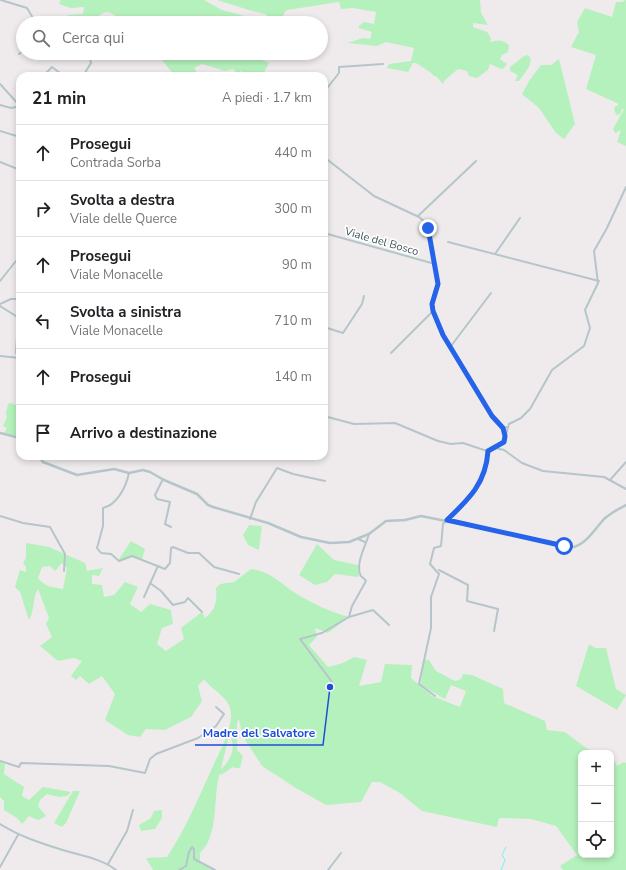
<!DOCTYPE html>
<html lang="it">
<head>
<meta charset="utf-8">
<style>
  :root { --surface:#fff; --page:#f6f6f6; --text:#202124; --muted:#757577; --line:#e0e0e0 }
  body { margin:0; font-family:"Nunito Sans",sans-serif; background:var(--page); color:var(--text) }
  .controls { position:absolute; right:12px; bottom:12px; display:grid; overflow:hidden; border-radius:8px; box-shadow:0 2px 6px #0003 }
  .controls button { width:36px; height:36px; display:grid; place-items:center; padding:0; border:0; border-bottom:1px solid var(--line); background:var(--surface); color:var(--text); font:20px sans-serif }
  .stop { position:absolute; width:12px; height:12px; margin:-9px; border:3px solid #2563eb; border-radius:50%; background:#fff }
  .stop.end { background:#2563eb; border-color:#fff; box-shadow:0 1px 4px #0008 }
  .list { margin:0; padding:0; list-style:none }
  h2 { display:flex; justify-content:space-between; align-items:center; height:52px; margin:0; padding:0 16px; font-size:17px }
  h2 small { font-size:13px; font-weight:400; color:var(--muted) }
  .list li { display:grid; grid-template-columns:26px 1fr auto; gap:12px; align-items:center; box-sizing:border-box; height:56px; padding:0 16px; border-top:1px solid var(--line) }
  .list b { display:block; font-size:15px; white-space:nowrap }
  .list p { margin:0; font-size:13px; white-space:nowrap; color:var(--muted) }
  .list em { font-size:13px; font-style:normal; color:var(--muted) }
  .icon { flex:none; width:22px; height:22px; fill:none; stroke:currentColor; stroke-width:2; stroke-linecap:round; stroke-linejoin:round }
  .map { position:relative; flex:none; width:626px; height:870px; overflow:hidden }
  .search { position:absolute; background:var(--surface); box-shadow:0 2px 6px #0003; left:16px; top:16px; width:312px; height:44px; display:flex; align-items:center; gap:10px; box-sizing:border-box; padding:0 14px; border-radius:22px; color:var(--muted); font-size:15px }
  .panel { position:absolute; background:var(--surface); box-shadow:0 2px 6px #0003; left:16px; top:72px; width:312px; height:388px; border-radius:12px }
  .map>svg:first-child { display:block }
  .green { fill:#b5f1bd; fill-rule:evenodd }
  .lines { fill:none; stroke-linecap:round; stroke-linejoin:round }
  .stream { stroke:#7ff1ec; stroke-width:1 }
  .minor { stroke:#b5c5ca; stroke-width:2 }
  .tertiary { stroke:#b5c5ca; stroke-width:2.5 }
  .route { stroke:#2563eb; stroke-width:5 }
  .labels { text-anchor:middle; stroke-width:3.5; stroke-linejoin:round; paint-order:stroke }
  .street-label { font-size:11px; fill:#43555a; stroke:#fff }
  .leader { fill:none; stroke:#1d4ed8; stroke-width:1.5 }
  .callout-dot { fill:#1d4ed8; stroke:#fff; stroke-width:1.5 }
  .callout-label { font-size:12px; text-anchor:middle; font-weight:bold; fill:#1d4ed8; stroke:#fff; stroke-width:3.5; stroke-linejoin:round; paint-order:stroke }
</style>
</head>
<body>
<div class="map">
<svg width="626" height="870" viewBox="0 0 626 870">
  <rect width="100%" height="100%" fill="#efebec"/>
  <g class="green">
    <path d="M59 0H204L222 10 260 20H265L267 17 266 14 252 11 217 0H480L481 13 488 25 473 23V27L487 32 491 38 490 42C497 40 502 39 509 45L508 52 502 55 500 59 507 64 504 68 501 69 490 64 488 70 477 78 469 76 467 71 458 69 445 80 443 84 436 76H434L430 72 416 63H413L408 72 387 68 389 64 411 61 414 48 386 42 377 46 347 43 363 38 370 39 372 32 359 28V26L364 22 374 24 376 12 353 8 341 9 339 2 287 10 284 13 281 23H122C110 9 104 8 93 23H68L67 20 68 15 83 14 84 7 71 8 59 4V3L61 1Z"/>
    <polygon points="626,0 626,146 617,142 621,130 615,133 613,129 624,109 622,109 620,114 616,115 614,108 619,104 586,89 596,55 571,47 579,32 577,22 585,8 612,17 616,2 622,2"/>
    <polygon points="156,53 256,53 254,57 269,63 262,76 251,76 241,71 237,73 233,69 225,71 202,64 194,68 199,76 175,76"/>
    <polygon points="528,55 531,59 529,67 519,81 515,81 518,75 510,71 510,67 524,56"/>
    <polygon points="559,59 575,124 564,139 556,133 539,108 522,94 529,81 541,65 551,65"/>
    <polygon points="10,403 20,406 20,436 4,433 7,428 3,426 7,417 6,413 8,404"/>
    <polygon points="249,525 262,526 259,550 248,545 243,535"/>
    <polygon points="131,541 145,549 142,559 132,556 120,560 119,559"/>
    <path d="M26 543 49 547 85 563 87 571 103 568 99 576 92 575V584L102 585 104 597 114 595 125 582 138 587 130 604 141 612 150 604 171 610 173 624 162 628 157 644 166 651 184 639 181 628 202 612 205 618C216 610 217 601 216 588L220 584 234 582 251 569C271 571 281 584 297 594 313 604 331 612 349 617L328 633 315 628 317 637 309 645 328 667 343 663 354 657 367 660 359 686 381 682 385 664 412 665 411 678 432 696 460 707 466 691 451 685 445 699 421 685 424 659 429 660 436 671 455 681 461 679 463 674 472 675 503 689 504 703 545 721 547 730 565 732 586 748 597 753H581V855H611V754L617 766 624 762 626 763V870H563L560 866 577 855 556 826 531 819 499 818 497 827 422 811 400 793 380 782H372L361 802 326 805 296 788 262 766 242 735 239 719 237 723V750L243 756 240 768H235L233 767 221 775 220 773C212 798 220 834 200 853V863L213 870H153L146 858 167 857C186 828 199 797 213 766 219 753 232 729 231 714 230 696 213 692 204 679L198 686 202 701 191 717 165 730 146 729 140 737 128 735 105 720 115 694 102 676 89 684 80 676 76 680 71 676 82 661 74 658 58 661 40 646 52 637 46 624 49 618 38 589C32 598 35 610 29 620L20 592 15 587 20 570 26 572V567L23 563 26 558ZM62 563 67 568 63 589C53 587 45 587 38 578L42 567 50 566 55 571ZM229 735C237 747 231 760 221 769Z"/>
    <polygon points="317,544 334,560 358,565 359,577 335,574 327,582 315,585 299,575"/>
    <polygon points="589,644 595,648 606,648 616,689 626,695 617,710 576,686"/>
    <polygon points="0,762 5,764 4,774 24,787 22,796 29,800 43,787 71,792 67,796 59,797 47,794 40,800 38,806 46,816 38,820 29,816 22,824 17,818 4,810 4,801 0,797"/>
    <polygon points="73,791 80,791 66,823 62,827 54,823"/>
    <polygon points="162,810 162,818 155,829 141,831 139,825 151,818 154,811"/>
  </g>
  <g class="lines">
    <polyline class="stream" points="501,870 505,860 502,855 506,847"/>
    <g class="minor">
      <polyline points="1,0 27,8 33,18 49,23"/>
      <polyline points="34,23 35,19"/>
      <polyline points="19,47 23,46"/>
      <polyline points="82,53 90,59 91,63 83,76"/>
      <polyline points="19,54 23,51"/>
      <polyline points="43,76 52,67 64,76"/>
      <polyline points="0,84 20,106"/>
      <polyline points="324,92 339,73 339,67 383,64"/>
      <polyline points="0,105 11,108 20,106"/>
      <polyline points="0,131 20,137"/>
      <polyline points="324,157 374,196 419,217 425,222 431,240 438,284 432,308 443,335 492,416 503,428 505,436 504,442 487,451"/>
      <polyline points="0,162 20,170"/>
      <polyline points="418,216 476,161"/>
      <polyline points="324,233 435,264"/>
      <polyline points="448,242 599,281"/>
      <polyline points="495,254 520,218"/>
      <polyline points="0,281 20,256"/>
      <polyline points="0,304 11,299 20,299"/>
      <polyline points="0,306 16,316 18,320 16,353 20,356"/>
      <polyline points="324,327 343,333 362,304 364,296"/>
      <polyline points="451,346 491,293"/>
      <polyline points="391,353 433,311"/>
      <polyline points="0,356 20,358"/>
      <polyline points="324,416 354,424 395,423 438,441 451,444 463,443 487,451"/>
      <polyline points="503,428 508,427 509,424 521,418 530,409 552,370 584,346 590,328 585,310 598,283 594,251 607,228 626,187"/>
      <polyline points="506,435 508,427"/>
      <polyline points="495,448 504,450 522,463 543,471 604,477 626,489"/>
      <path d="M129 473C126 487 117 505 103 508V526L97 548 101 553 111 554 119 561 132 556 165 569 170 563 171 548 173 547 188 553H199L214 567 239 574"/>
      <polyline points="163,479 155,495 157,499 170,502 165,524 171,527"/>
      <polyline points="610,480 626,462"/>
      <polyline points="0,516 23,523 50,527 65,554 64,571"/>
      <polyline points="250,519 256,502 277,468 293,474 325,481"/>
      <polyline points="358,539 365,542"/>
      <polyline points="439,570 468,585 467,601 498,609 494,631"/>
      <polyline points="150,583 161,591 173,605 185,602 188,598 202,612"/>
      <polyline points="144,597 158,566"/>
      <polyline points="349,617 373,610 389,625"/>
      <path d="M332 682 300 639 322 633 349 617 352 606 366 581C364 577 361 578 360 574 356 562 366 545 369 534"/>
      <path d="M435 696 419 684 431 628V597L439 574 430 564 434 548 441 546 443 524C466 501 486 486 487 451"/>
      <polyline points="0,761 19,767 21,763 109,766 145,773 150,759 156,754 198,738 216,726 224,714 216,707"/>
      <path d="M0 824C21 837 43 844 66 851 83 856 102 859 116 870"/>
      <polyline points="108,864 127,831 133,810"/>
      <polyline points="0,867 18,835"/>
      <polyline points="179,870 186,866 189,852 192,847 194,849 194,859 215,870"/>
      <polyline points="328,870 341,853"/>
    </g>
    <g class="tertiary">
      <polyline points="0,433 20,438"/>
      <path d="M39 456 43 462 77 475 114 469 129 473 143 470 150 472 164 480 197 494 208 505 213 507 268 523 301 537 330 543 349 542 369 534 386 521 405 520 421 516 574 547C587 543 595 529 604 519 611 513 618 509 626 505"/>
    </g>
  </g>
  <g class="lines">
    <path class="route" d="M428 228 438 284 432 304 433 311 443 335 492 416 503 428 505 436 504 442 488 451C486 483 469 499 447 520L564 546"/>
  </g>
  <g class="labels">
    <g class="street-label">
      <text transform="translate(382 241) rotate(16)" y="4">Viale del Bosco</text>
    </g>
  </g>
  <path class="leader" d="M330 687L323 745H195"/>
  <circle class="callout-dot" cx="330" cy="687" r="4"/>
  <g class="callout-label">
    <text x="259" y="737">Madre del Salvatore</text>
  </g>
</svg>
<div class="controls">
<button>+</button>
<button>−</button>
<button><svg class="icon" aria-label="locate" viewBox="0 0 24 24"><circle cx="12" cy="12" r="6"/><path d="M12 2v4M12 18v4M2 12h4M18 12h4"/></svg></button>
</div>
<div class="stop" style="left:564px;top:546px"></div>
<div class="stop end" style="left:428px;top:228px"></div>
<div class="search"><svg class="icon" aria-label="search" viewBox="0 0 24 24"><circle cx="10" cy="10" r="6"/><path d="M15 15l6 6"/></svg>Cerca qui</div>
<section class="panel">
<h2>21 min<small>A piedi · 1.7 km</small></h2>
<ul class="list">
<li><svg class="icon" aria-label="ahead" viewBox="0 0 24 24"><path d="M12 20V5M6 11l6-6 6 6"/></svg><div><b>Prosegui</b><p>Contrada Sorba</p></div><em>440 m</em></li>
<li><svg class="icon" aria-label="right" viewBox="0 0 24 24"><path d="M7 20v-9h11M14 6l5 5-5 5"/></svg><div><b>Svolta a destra</b><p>Viale delle Querce</p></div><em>300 m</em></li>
<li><svg class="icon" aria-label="ahead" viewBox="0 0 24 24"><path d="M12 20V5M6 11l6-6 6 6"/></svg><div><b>Prosegui</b><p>Viale Monacelle</p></div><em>90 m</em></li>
<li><svg class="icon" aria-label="left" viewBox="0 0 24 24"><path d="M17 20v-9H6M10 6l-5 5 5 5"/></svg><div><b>Svolta a sinistra</b><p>Viale Monacelle</p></div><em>710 m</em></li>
<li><svg class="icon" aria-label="ahead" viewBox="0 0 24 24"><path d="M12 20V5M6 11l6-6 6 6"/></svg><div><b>Prosegui</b></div><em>140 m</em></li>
<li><svg class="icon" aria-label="arrive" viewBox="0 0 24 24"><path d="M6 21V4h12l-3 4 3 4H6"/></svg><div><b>Arrivo a destinazione</b></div></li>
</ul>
</section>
</div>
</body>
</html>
